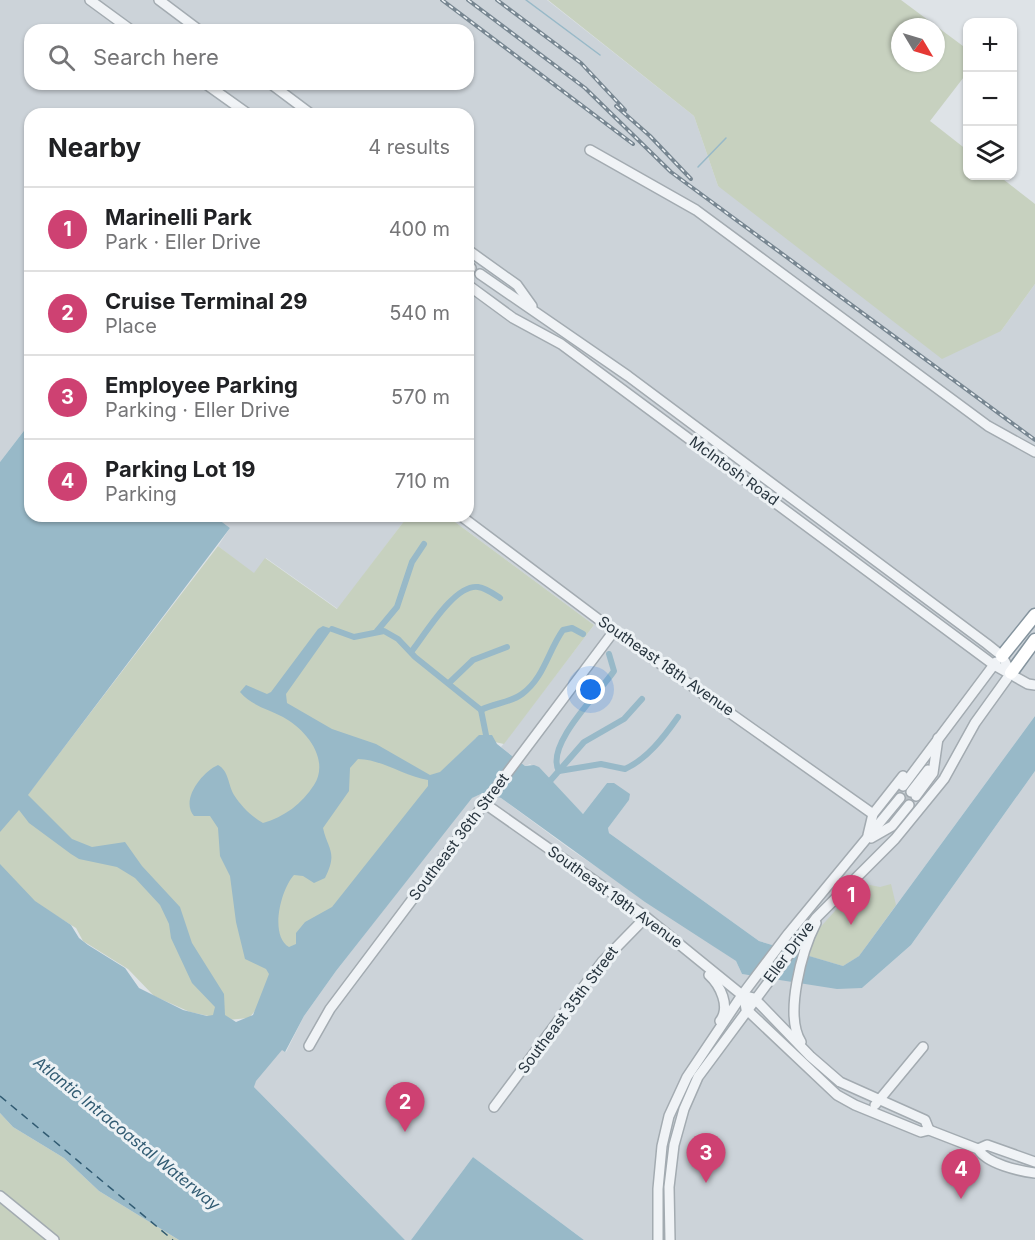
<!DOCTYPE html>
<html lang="en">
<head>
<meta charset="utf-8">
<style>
  :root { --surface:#fff; --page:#f2f2f2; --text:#202124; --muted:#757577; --line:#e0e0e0; --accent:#ce4172 }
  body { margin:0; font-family:Inter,sans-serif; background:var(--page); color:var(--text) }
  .controls { position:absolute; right:18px; top:18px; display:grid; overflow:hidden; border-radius:12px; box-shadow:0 2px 4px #0004 }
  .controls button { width:54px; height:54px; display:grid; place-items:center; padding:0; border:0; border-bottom:2px solid var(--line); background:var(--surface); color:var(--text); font:30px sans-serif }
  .compass { position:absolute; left:891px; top:18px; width:54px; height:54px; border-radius:50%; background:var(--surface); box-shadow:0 2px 4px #0004; rotate:128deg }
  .you { position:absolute; left:591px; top:690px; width:21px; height:21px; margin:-15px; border:4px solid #fff; border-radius:50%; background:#1a73e8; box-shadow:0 0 0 9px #1a73e833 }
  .badge { display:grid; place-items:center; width:39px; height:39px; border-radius:50%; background:var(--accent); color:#fff; font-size:20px; font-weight:700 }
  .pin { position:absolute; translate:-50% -50px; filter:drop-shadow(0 2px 3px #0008) }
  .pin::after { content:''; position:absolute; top:32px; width:21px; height:18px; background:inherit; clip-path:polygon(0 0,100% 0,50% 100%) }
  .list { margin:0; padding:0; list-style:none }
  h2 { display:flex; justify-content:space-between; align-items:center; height:78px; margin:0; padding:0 24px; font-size:26px }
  h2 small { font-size:20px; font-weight:400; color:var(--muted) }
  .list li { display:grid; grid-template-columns:39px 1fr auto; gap:18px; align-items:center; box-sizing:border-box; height:84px; padding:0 24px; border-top:2px solid var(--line) }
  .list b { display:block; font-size:22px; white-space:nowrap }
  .list p { margin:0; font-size:20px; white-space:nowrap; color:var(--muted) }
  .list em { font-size:20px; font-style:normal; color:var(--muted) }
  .icon { flex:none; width:33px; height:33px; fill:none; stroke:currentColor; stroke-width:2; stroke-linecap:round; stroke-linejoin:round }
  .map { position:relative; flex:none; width:1035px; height:1240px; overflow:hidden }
  .search { position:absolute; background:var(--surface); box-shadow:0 2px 4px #0004; left:24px; top:24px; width:450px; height:66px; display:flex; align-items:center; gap:15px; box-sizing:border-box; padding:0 21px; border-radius:18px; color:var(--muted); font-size:22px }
  .panel { position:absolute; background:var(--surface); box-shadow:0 2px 4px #0004; left:24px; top:108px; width:450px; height:414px; border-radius:18px }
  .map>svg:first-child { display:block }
  .built { fill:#ccd3d9; fill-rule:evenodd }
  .green { fill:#c7d1bf; fill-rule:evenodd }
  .water { fill:#98b9c8; fill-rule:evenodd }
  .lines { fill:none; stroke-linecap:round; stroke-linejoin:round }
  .stream { stroke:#98b9c8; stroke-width:1.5 }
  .canal { stroke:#98b9c8; stroke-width:6 }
  .ferry { stroke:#315b72; stroke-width:1.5; stroke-dasharray:8 6; stroke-linecap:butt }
  .minor-tunnel { stroke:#b9c0c5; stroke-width:9; stroke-dasharray:9 4.5; stroke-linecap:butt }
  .minor-casing { stroke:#a3abb1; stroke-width:12 }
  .highway-casing { stroke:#85949e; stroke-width:15 }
  .minor { stroke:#f0f3f6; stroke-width:9 }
  .highway { stroke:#fff; stroke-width:12 }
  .rail-casing { stroke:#778691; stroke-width:4 }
  .rail { stroke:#edf2f5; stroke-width:1.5; stroke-dasharray:4.5; stroke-linecap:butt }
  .labels { text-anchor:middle; stroke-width:6; stroke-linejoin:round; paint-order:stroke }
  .street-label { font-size:15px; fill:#27343e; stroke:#edf2f5 }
  .water-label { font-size:16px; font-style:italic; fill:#315b72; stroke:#edf2f5 }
</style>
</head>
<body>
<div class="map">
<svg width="1035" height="1240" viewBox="0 0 1035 1240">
  <rect width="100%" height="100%" fill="#dee3e7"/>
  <g class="built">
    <path d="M0 0H547L694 116 718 186 1001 331 1035 284V716L859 956 843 966 759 941 609 833 608 828 629 800 607 783 583 814 545 775 530 764 525 766 501 747 594 625 447 516H468V114H30V423L0 462ZM30 30H468V84H30Z"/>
    <polygon points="214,516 408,516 338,609 266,558 254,574 218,546 230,528"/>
    <polygon points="1035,771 1035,1240 584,1240 473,1157 411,1240 405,1240 254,1087 255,1081 282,1049 286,1052 304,1016 336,971 471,798 483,793 501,798 570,849 736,961 742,974 862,988 911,945"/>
  </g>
  <g class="green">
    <path d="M548 0H901L967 49V73L930 121 967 150 968 176H999L1035 204V284L1001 331 942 359 718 186 694 116ZM900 27H936V63H900Z"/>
    <polygon points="408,516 447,516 594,625 504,744 476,738 445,768 289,971 249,1018 227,1020 190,1012 154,996 128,969 83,941 76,928 29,899 0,867 0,831 218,546 254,573 265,558 337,609"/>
    <polygon points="860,883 880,887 891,884 896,905 859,956 843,966 809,956 817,931"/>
    <polygon points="0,1113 13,1127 64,1158 99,1191 179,1240 0,1240"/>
  </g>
  <g class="water">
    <path d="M30 423V516H214L230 528 28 795 72 839 92 847 125 842 142 866 180 907 192 943 224 994 225 1015 236 1022 253 1015 269 974 266 969 245 959 236 922 230 876 220 856 218 828 210 816H194C180 800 202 772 218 765 229 771 228 785 234 795 241 806 252 817 263 823 284 817 302 804 314 785 330 760 307 730 283 717 268 709 252 706 240 692L246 685 267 694 271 692 318 629 323 626 332 629 286 694 287 703 332 729 376 744 430 775 440 772 479 735H492L497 744 525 766 534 765 539 767 583 814 607 783H614L630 794 629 800 608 828 609 833 759 941 843 966 859 956 1035 716V771L911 945 862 988 837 989 742 974 736 961 645 902 501 798 483 793 472 798 336 971 304 1016 285 1052 282 1050 256 1081 254 1087 405 1240H179L99 1191 64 1158 13 1127 0 1113V864L35 901 71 925 79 938 88 945 125 968 139 988 183 1010 207 1016 213 1015 215 1007 192 983 171 938 169 924 160 905 135 878 117 867 79 859 71 854 29 823 19 810 0 832V462ZM358 759C384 760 403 776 428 780V786L332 907 305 922 296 933V944L289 947C269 935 281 889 294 875L303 876 314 883 325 878C338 852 328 850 323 828L349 791 350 768Z"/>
    <polygon points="473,1157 584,1240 411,1240"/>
  </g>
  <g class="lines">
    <g class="stream">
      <polyline points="526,0 600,55"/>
      <polyline points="698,167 726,138"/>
    </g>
    <g class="canal">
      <polyline points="332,629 354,637 384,631 398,639 415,657 481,710 486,735"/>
      <polyline points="377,631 397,607 412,562 424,544"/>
      <path d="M411 652C425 635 454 584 478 587 486 588 494 594 500 598"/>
      <path d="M609 654 614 671C601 691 544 745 559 771L601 764 625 769C647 759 664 737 678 717"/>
      <polyline points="450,682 473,660 507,647"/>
      <path d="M481 710C494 703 510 703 522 694 544 678 548 651 563 630L572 628 583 634"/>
      <polyline points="550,781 584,742 624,719 642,699"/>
    </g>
    <polyline class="ferry" points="0,1096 173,1240"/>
    <g class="minor-tunnel">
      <polyline points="895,794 903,786"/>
      <polyline points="904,801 911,792"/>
    </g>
    <defs>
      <g id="minor">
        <polyline points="90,0 131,30"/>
        <polyline points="159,0 199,30"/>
        <polyline points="206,84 248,114"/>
        <polyline points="271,84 311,114"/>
        <polyline points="590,150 696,210 988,426 1035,452"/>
        <polyline points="468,250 517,285 532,306"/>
        <polyline points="468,265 471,268"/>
        <polyline points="480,274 628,376 987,644 1002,656 1011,673"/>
        <polyline points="468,285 513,318 561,344 994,665 1028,684 1035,685"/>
        <polyline points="461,516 614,631 873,814"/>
        <polyline points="903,786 996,662"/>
        <polyline points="911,792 928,770"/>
        <polyline points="916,796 933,773 938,738"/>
        <polyline points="484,803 646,917 742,995 754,998 810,1056 840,1082 925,1120 929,1130"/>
        <polyline points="868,835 873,814 903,776"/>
        <polyline points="871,838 892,826 909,805"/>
        <path d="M709 975C720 985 731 1007 720 1021"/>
        <path d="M745 1003 746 1009 837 1095 855 1105 921 1132 929 1130 978 1149C987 1164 1019 1171 1035 1173"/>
        <path d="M801 1042C784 1015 802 950 816 923"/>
        <polyline points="309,1046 330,1009 614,631"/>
        <polyline points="875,1105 923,1047"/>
        <polyline points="494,1107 602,962 646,917"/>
        <polyline points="978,1149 987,1145 1035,1162"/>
        <polyline points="0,1196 54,1240"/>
        <polyline points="658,1240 658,1189 662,1146 669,1116 687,1077 742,995 788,934 900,798"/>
        <polyline points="670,1240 669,1187 674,1145 684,1109 698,1077 816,918 895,839 944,779 975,723 1011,673"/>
      </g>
      <g id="highway">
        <polyline points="1002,656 1035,615"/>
        <polyline points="1011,673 1035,640"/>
      </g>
    </defs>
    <use href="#minor" class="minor-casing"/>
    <use href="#highway" class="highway-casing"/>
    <use href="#minor" class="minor"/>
    <use href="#highway" class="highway"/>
    <defs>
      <g id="rail">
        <polyline points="442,0 633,144"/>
        <polyline points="468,0 585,88 671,172 1035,440"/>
        <polyline points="497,0 581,63 625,110"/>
        <polyline points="616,106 650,136 691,179"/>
      </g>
    </defs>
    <use href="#rail" class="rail-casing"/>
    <use href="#rail" class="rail"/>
  </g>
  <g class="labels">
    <g class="street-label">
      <text transform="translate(734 471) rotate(36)" y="5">McIntosh Road</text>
      <text transform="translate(666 666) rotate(35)" y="5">Southeast 18th Avenue</text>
      <text transform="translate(459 837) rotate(-53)" y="5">Southeast 36th Street</text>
      <text transform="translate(615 897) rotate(36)" y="5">Southeast 19th Avenue</text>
      <text transform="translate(789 952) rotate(-53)" y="5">Eller Drive</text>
      <text transform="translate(568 1010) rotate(-53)" y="5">Southeast 35th Street</text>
    </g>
    <g class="water-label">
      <text transform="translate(127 1133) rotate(39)" y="6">Atlantic Intracoastal Waterway</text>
    </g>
  </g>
</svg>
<div class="controls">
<button>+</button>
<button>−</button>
<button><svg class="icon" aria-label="layers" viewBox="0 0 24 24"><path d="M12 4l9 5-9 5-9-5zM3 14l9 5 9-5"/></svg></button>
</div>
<svg class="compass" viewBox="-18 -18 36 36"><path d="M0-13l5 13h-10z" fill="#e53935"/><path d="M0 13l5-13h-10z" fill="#757577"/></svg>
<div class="you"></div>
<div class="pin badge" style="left:851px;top:925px">1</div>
<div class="pin badge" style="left:405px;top:1132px">2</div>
<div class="pin badge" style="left:706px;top:1183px">3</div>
<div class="pin badge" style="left:961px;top:1199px">4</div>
<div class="search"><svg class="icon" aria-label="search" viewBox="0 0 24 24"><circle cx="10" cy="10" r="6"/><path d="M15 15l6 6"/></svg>Search here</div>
<section class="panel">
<h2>Nearby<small>4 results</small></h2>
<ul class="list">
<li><span class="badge">1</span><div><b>Marinelli Park</b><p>Park · Eller Drive</p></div><em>400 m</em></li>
<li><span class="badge">2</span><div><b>Cruise Terminal 29</b><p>Place</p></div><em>540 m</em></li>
<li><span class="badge">3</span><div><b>Employee Parking</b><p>Parking · Eller Drive</p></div><em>570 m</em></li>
<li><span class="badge">4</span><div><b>Parking Lot 19</b><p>Parking</p></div><em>710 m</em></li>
</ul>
</section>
</div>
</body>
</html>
